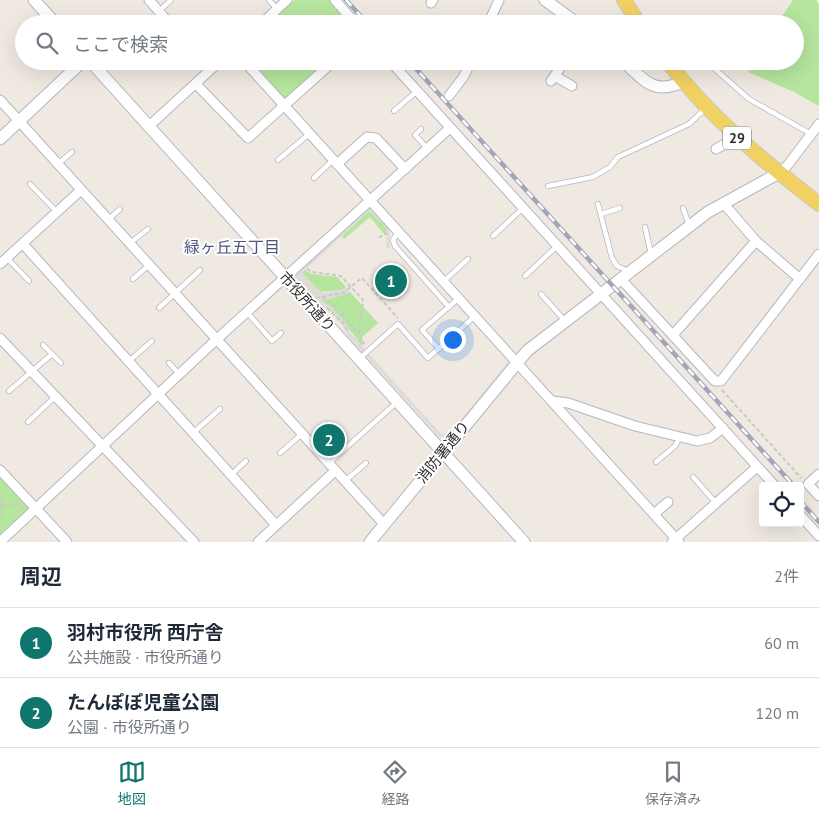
<!DOCTYPE html>
<html lang="ja">
<head>
<meta charset="utf-8">
<style>
  :root { --surface:#fff; --page:#f2f2f3; --text:#1f2937; --muted:#747a83; --line:#e0e1e3; --accent:#0f766e }
  body { margin:0; font-family:"PT Sans","Noto Sans JP",sans-serif; background:var(--page); color:var(--text) }
  .controls { position:absolute; right:15px; bottom:15px; display:grid; overflow:hidden; border-radius:5px; box-shadow:0 5px 20px #0002 }
  .controls button { width:45px; height:45px; display:grid; place-items:center; padding:0; border:0; border-bottom:1px solid var(--line); background:var(--surface); color:var(--text); font:25px sans-serif }
  .you { position:absolute; left:452px; top:339px; width:18px; height:18px; margin:-12px; border:4px solid #fff; border-radius:50%; background:#1a73e8; box-shadow:0 0 0 8px #1a73e833 }
  .badge { display:grid; place-items:center; width:32px; height:32px; border-radius:50%; background:var(--accent); color:#fff; font-size:16px; font-weight:700 }
  .pin { position:absolute; translate:-50% -50%; border:2px solid #fff; box-shadow:0 1px 5px #0006 }
  .list { margin:0; padding:0; list-style:none }
  h2 { display:flex; justify-content:space-between; align-items:center; height:65px; margin:0; padding:0 20px; font-size:21px }
  h2 small { font-size:16px; font-weight:400; color:var(--muted) }
  .list li { display:grid; grid-template-columns:32px 1fr auto; gap:15px; align-items:center; box-sizing:border-box; height:70px; padding:0 20px; border-top:1px solid var(--line) }
  .list b { display:block; font-size:19px; white-space:nowrap }
  .list p { margin:0; font-size:16px; white-space:nowrap; color:var(--muted) }
  .list em { font-size:16px; font-style:normal; color:var(--muted) }
  .icon { flex:none; width:28px; height:28px; fill:none; stroke:currentColor; stroke-width:2; stroke-linecap:round; stroke-linejoin:round }
  .map { position:relative; flex:none; width:819px; height:542px; overflow:hidden }
  .search { position:absolute; background:var(--surface); box-shadow:0 5px 20px #0002; left:15px; right:15px; top:15px; height:55px; display:flex; align-items:center; gap:12px; box-sizing:border-box; padding:0 18px; border-radius:28px; color:var(--muted); font-size:19px }
  .sheet { height:205px; background:var(--surface) }
  nav { display:flex; justify-content:space-around; align-items:center; box-sizing:border-box; height:70px; border-top:1px solid var(--line); background:var(--surface); font-size:14px; color:var(--muted) }
  nav a { display:grid; justify-items:center; gap:2px }
  nav .on { color:var(--accent) }
  .map>svg:first-child { display:block }
  .green { fill:#b6e59e }
  .plaza { fill:#dfdcd8 }
  .lines { fill:none; stroke-linecap:round; stroke-linejoin:round }
  .service-casing { stroke:#b4b7c1; stroke-width:6 }
  .minor-casing { stroke:#b4b7c1; stroke-width:11 }
  .tertiary-casing { stroke:#b4b7c1; stroke-width:13 }
  .primary-casing { stroke:#c9c9c9; stroke-width:16 }
  .path { stroke:#c9c9c9; stroke-width:2; stroke-dasharray:4 2.5; stroke-linecap:butt }
  .service { stroke:#fff; stroke-width:4.5 }
  .minor { stroke:#fff; stroke-width:9 }
  .tertiary { stroke:#fff; stroke-width:11 }
  .primary { stroke:#f2d163; stroke-width:14 }
  .rail-casing { stroke:#a3a6b8; stroke-width:4.5 }
  .rail { stroke:#fff; stroke-width:2.5; stroke-dasharray:8; stroke-linecap:butt }
  .labels { text-anchor:middle; stroke-width:4; stroke-linejoin:round; paint-order:stroke }
  .shield { fill:#fff; stroke:#6d6d6d; stroke-width:1 }
  .shield-label { font-size:14px; font-weight:bold; fill:#2e2e2e }
  .street-label { font-size:15px; fill:#2e2e2e; stroke:#fff }
  .neighbourhood-label { font-size:16px; fill:#4d5680; stroke:#fff }
</style>
</head>
<body>
<div class="map">
<svg width="819" height="542" viewBox="0 0 819 542">
  <rect width="100%" height="100%" fill="#efe9e1"/>
  <g class="green">
    <polygon points="295,0 330,0 351,24 268,24"/>
    <polygon points="793,0 816,0 819,5 819,106 794,92 748,72 752,61 795,61 795,24 777,24"/>
    <polygon points="251,61 329,61 286,100"/>
    <polygon points="369,211 387,228 386,233 383,233 370,217 344,239 342,236"/>
    <polygon points="305,270 312,274 337,277 346,287 341,290 320,292 302,273"/>
    <polygon points="350,292 378,323 361,338 363,342 361,345 344,322 332,308 321,301"/>
    <polygon points="327,421 347,443 332,457 328,456 311,436"/>
    <polygon points="0,476 28,506 28,510 0,536"/>
  </g>
  <polygon class="plaza" points="367,208 373,209 389,226 390,250 386,247 387,228 369,211 302,273 322,293 341,290 346,287 348,290 350,292 344,295 322,301 332,308 347,325 351,334 442,435 449,434 508,362 508,357 510,362 448,438 439,436 348,336 343,326 331,312 321,306 295,277 296,273"/>
  <g class="lines">
    <defs>
      <g id="service">
        <polyline points="269,0 277,9"/>
        <polyline points="159,11 171,0"/>
        <polyline points="716,70 749,99 811,134"/>
        <polyline points="394,111 417,91"/>
        <polyline points="421,129 415,135 427,148"/>
        <polyline points="278,160 309,134"/>
        <polyline points="58,164 72,152"/>
        <polyline points="314,178 333,160"/>
        <polyline points="30,184 57,212"/>
        <polyline points="548,186 593,177 610,167 618,157 689,124 705,109"/>
        <polyline points="598,204 612,258 617,266 628,271"/>
        <polyline points="683,208 689,225"/>
        <polyline points="601,214 620,208"/>
        <polyline points="109,219 120,209"/>
        <polyline points="645,227 651,254"/>
        <polyline points="398,232 393,240 395,246 449,307"/>
        <polyline points="493,236 523,208"/>
        <polyline points="130,243 148,229"/>
        <polyline points="7,258 29,281"/>
        <polyline points="525,276 557,246"/>
        <polyline points="133,279 149,265"/>
        <polyline points="444,281 468,259"/>
        <polyline points="541,294 565,321"/>
        <polyline points="159,308 200,270"/>
        <polyline points="247,312 272,341 281,333"/>
        <polyline points="43,345 61,363"/>
        <polyline points="439,349 422,330 459,298"/>
        <polyline points="359,359 398,324 428,358 474,317"/>
        <polyline points="129,361 152,341"/>
        <polyline points="169,363 180,375"/>
        <polyline points="9,391 52,354"/>
        <polyline points="28,422 56,396"/>
        <polyline points="193,433 220,409"/>
        <polyline points="280,453 302,434"/>
        <polyline points="656,462 675,446 680,437"/>
        <polyline points="329,463 396,403"/>
        <polyline points="231,475 246,461"/>
        <polyline points="693,477 716,503"/>
        <polyline points="345,481 366,463"/>
      </g>
      <g id="minor">
        <polyline points="149,0 170,24"/>
        <polyline points="335,0 356,24"/>
        <polyline points="431,3 433,0"/>
        <polyline points="261,24 287,0"/>
        <polyline points="488,24 499,0"/>
        <polyline points="244,61 679,542"/>
        <polyline points="390,61 775,486"/>
        <polyline points="555,76 572,86"/>
        <polyline points="551,81 565,61"/>
        <polyline points="196,84 248,138 334,61"/>
        <polyline points="449,96 464,76 471,61"/>
        <polyline points="0,100 384,524"/>
        <polyline points="148,127 220,61"/>
        <polyline points="716,149 736,138"/>
        <polyline points="337,164 367,137 376,138 405,169"/>
        <polyline points="779,173 787,166 819,124"/>
        <polyline points="724,204 756,241 800,279"/>
        <polyline points="23,244 276,525"/>
        <polyline points="0,264 81,190"/>
        <polyline points="620,278 711,377 715,381 721,381 819,254"/>
        <polyline points="673,335 756,241"/>
        <polyline points="0,338 194,542"/>
        <polyline points="553,401 568,403 635,426 697,441 710,438 723,428"/>
        <polyline points="0,470 67,542"/>
        <polyline points="819,474 808,484 819,496"/>
        <polyline points="654,514 668,502"/>
        <polyline points="800,515 819,536"/>
        <polyline points="0,542 217,339 450,128"/>
        <polyline points="258,542 335,471"/>
        <polyline points="672,542 757,467"/>
      </g>
      <g id="tertiary">
        <polyline points="34,0 56,24"/>
        <polyline points="545,0 578,24"/>
        <polyline points="90,61 524,542"/>
        <path d="M623 61C645 81 653 95 683 82"/>
        <polyline points="0,139 83,61"/>
        <polyline points="370,542 527,351 708,212 779,173"/>
      </g>
      <g id="primary">
        <polyline points="624,0 639,24"/>
        <path d="M667 61C710 117 763 161 819 204"/>
      </g>
    </defs>
    <use href="#service" class="service-casing"/>
    <use href="#minor" class="minor-casing"/>
    <use href="#tertiary" class="tertiary-casing"/>
    <use href="#primary" class="primary-casing"/>
    <g class="path">
      <polyline points="379,238 384,234 388,234"/>
      <polyline points="307,269 312,272 341,276 363,300 359,334 364,343 360,347"/>
      <polyline points="322,297 338,309 359,334"/>
      <polyline points="316,298 343,293 362,278 398,318"/>
      <polyline points="327,308 345,325 348,332"/>
      <polyline points="722,390 801,478"/>
      <polyline points="0,499 2,505 0,518"/>
      <polyline points="2,505 20,506 24,509"/>
    </g>
    <use href="#service" class="service"/>
    <use href="#minor" class="minor"/>
    <use href="#tertiary" class="tertiary"/>
    <use href="#primary" class="primary"/>
    <defs>
      <g id="rail">
        <polyline points="346,0 368,24"/>
        <polyline points="409,61 794,486"/>
        <polyline points="800,501 819,522"/>
      </g>
    </defs>
    <use href="#rail" class="rail-casing"/>
    <use href="#rail" class="rail"/>
  </g>
  <g class="labels">
    <rect class="shield" x="723" y="126.5" width="28" height="23" rx="4"/>
    <g class="shield-label">
      <text x="737" y="143">29</text>
    </g>
    <g class="street-label">
      <text transform="translate(307 302) rotate(48)" y="5">市役所通り</text>
      <text transform="translate(443 452) rotate(-51)" y="5">消防署通り</text>
    </g>
    <g class="neighbourhood-label">
      <text x="232" y="253">緑ヶ丘五丁目</text>
    </g>
  </g>
</svg>
<div class="controls">
<button><svg class="icon" aria-label="locate" viewBox="0 0 24 24"><circle cx="12" cy="12" r="6"/><path d="M12 2v4M12 18v4M2 12h4M18 12h4"/></svg></button>
</div>
<div class="you"></div>
<div class="pin badge" style="left:391px;top:281px">1</div>
<div class="pin badge" style="left:329px;top:440px">2</div>
<div class="search"><svg class="icon" aria-label="search" viewBox="0 0 24 24"><circle cx="10" cy="10" r="6"/><path d="M15 15l6 6"/></svg>ここで検索</div>
</div>
<section class="sheet">
<h2>周辺<small>2件</small></h2>
<ul class="list">
<li><span class="badge">1</span><div><b>羽村市役所 西庁舎</b><p>公共施設 · 市役所通り</p></div><em>60 m</em></li>
<li><span class="badge">2</span><div><b>たんぽぽ児童公園</b><p>公園 · 市役所通り</p></div><em>120 m</em></li>
</ul>
</section>
<nav>
<a class="on"><svg class="icon" aria-label="map" viewBox="0 0 24 24"><path d="M3 6l6-2 6 2 6-2v14l-6 2-6-2-6 2zM9 4v14M15 6v14"/></svg>地図</a>
<a><svg class="icon" aria-label="directions" viewBox="0 0 24 24"><path d="M12 3l9 9-9 9-9-9zM9 14v-3h6M13 9l2 2-2 2"/></svg>経路</a>
<a><svg class="icon" aria-label="saved" viewBox="0 0 24 24"><path d="M7 4h10v16l-5-4-5 4z"/></svg>保存済み</a>
</nav>
</body>
</html>
